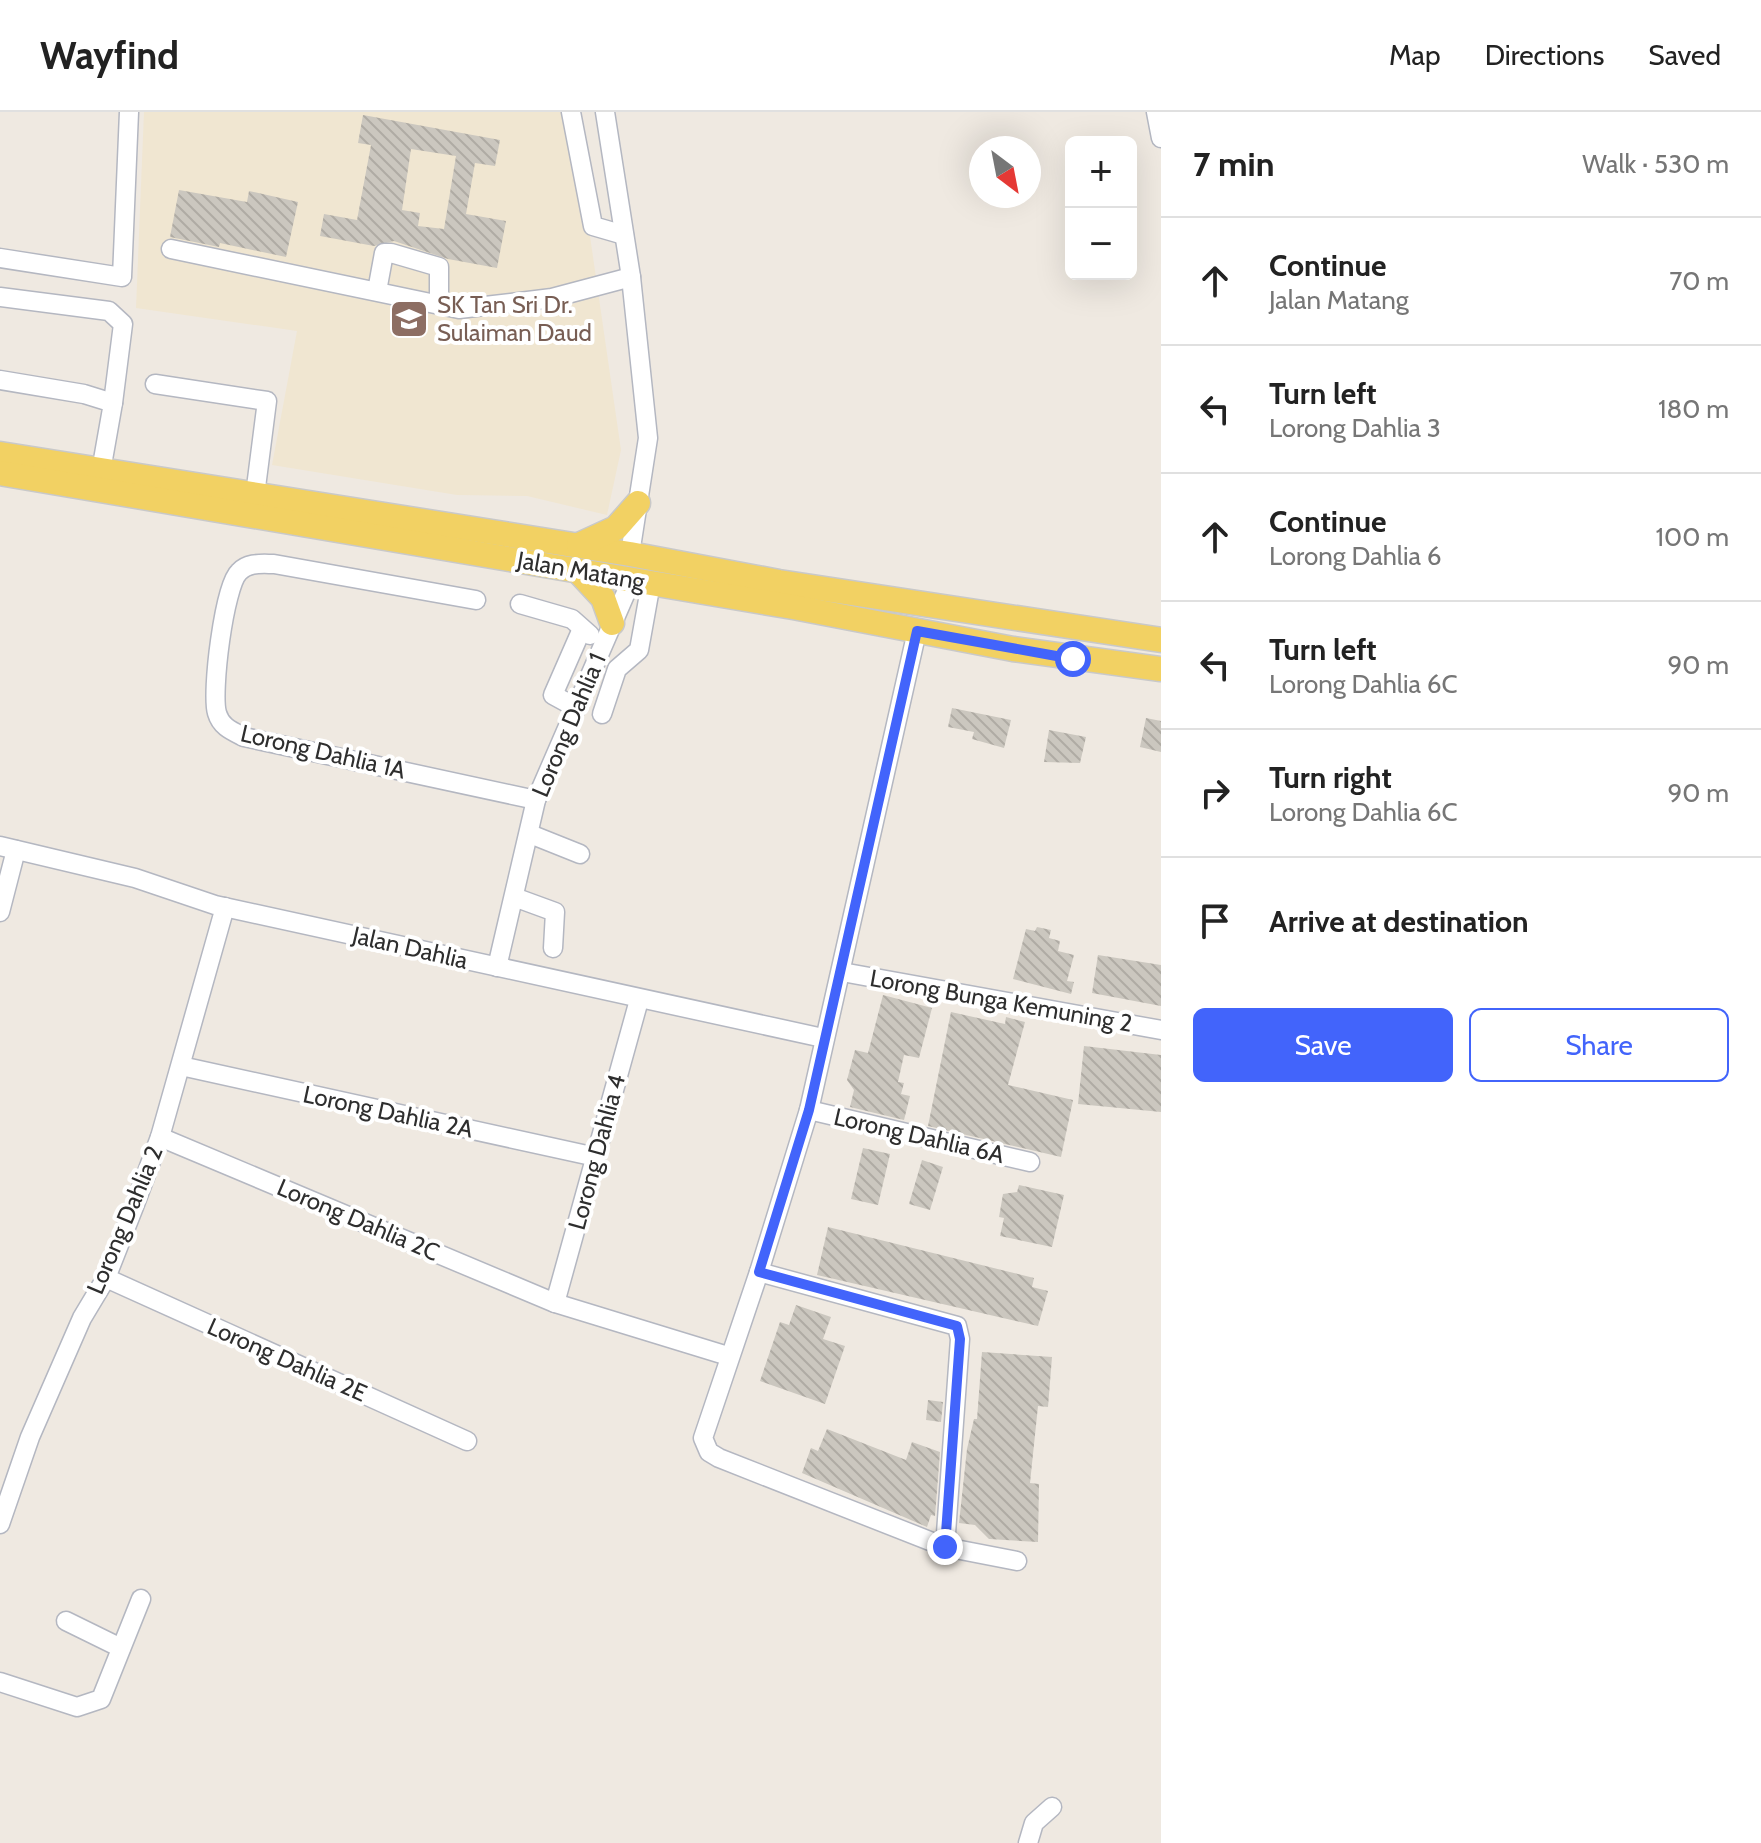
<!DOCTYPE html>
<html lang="en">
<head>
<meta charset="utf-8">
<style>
  :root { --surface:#fff; --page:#f6f6f6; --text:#222; --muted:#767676; --line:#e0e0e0; --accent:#4264fb }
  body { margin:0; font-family:Cabin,sans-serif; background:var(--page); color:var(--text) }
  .controls { position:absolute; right:24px; top:24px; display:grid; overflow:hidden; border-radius:12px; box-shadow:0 8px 32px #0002 }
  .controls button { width:72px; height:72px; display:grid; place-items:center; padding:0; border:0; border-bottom:2px solid var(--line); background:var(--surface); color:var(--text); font:40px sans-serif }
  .compass { position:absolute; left:969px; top:24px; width:72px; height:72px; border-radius:50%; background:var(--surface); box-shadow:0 8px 32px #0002; rotate:148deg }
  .stop { position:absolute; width:24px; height:24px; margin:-18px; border:6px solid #4264fb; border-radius:50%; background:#fff }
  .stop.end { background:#4264fb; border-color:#fff; box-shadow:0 2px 8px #0008 }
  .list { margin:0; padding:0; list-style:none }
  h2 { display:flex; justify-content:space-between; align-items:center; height:104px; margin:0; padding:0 32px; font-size:34px }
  h2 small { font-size:26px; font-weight:400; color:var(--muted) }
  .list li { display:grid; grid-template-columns:52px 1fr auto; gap:24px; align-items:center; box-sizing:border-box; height:128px; padding:0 32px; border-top:2px solid var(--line) }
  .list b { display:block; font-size:30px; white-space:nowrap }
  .list p { margin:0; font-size:26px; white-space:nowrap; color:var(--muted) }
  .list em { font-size:26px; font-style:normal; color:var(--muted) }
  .actions { display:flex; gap:16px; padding:24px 32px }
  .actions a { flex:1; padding:18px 0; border:2px solid var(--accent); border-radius:12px; text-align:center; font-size:28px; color:var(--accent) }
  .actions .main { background:var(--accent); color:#fff }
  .icon { flex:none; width:44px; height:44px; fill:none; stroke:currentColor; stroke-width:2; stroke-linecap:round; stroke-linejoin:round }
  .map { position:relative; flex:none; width:1161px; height:1731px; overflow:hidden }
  header { display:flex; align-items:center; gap:48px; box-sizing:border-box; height:112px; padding:0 40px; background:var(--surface); border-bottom:2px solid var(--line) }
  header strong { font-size:38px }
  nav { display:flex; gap:44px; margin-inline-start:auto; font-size:28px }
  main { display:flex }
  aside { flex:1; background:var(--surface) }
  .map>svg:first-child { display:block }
  .education { fill:#f0e6d1 }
  .building { fill:url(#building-back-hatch); fill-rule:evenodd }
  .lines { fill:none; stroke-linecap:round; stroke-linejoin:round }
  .minor-casing { stroke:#b4b7c1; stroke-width:21 }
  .major-casing { stroke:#c9c9c9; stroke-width:27 }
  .minor { stroke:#fff; stroke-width:18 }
  .major { stroke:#f2d163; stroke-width:24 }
  .route { stroke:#4264fb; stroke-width:10 }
  .labels { text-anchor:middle; stroke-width:8; stroke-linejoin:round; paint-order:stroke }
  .education-label { font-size:24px; fill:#785e54; stroke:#fff; text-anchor:start }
  .street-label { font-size:24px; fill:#2e2e2e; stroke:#fff }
</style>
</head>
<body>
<header>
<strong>Wayfind</strong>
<nav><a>Map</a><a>Directions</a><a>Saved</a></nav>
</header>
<main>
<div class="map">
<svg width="1161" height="1731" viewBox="0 0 1161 1731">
  <defs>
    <pattern id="building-back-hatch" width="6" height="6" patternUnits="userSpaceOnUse" patternTransform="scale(2)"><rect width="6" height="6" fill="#cbc7bf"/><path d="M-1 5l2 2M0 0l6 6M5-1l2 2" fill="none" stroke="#afaba4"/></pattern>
  </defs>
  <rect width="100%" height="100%" fill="#efe9e1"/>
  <polygon class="education" points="144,0 572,0 621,338 607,403 527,384 457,383 272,353 297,219 136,196"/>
  <g class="building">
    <path d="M363 3 500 28 495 54 475 51 466 102 506 109 497 156 448 147 394 129 374 134 320 124 324 102 357 108 371 33 358 31ZM411 37 456 44 444 117 418 114 420 101 402 98Z"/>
    <polygon points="179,78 247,90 249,79 298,90 286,145 220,131 219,135 170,125"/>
    <polygon points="952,596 1011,608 1004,636 972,627 974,620 948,615"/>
    <polygon points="1146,606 1161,609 1161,640 1140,635"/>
    <polygon points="1049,618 1086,625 1080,651 1044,650"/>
    <polygon points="1037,815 1051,818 1049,826 1060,829 1058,839 1074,843 1067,869 1074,870 1071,882 1013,867 1026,817 1035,819"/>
    <polygon points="1098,843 1161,853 1161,894 1092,881"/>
    <polygon points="883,883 932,896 919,946 904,943 898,970 904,971 901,982 910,984 904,1008 850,995 854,978 847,968 855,938 868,941"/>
    <polygon points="951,900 1005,912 1006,905 1025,910 1008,973 1073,988 1061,1045 928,1014"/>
    <polygon points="1084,934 1161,943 1161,1000 1078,992"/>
    <polygon points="863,1036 890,1042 878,1093 851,1087"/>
    <polygon points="922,1048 943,1055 930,1098 909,1092"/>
    <polygon points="1019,1073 1064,1083 1052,1135 1000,1124 1004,1106 999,1105 1003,1082 1017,1080"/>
    <polygon points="828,1115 1034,1166 1032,1175 1048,1179 1038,1214 817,1163"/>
    <polygon points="796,1193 831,1205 823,1227 845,1234 825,1292 760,1269 780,1210 789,1213"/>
    <polygon points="982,1240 1052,1245 1048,1295 1038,1294 1030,1371 1039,1372 1038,1430 989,1427 975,1413 959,1411 967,1337 974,1307 977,1307"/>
    <polygon points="928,1288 943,1290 941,1310 926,1308"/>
    <polygon points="827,1317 906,1348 912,1330 940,1340 935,1404 931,1403 927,1415 802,1361 811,1336 818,1339"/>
  </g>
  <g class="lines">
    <defs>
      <g id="minor">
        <polyline points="571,0 593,114 624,123"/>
        <polyline points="605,0 631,165 648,326 630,442"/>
        <polyline points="1156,0 1161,26"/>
        <polyline points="171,137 459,197 552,186 631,165"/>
        <polyline points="0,146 122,165 129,0"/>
        <polyline points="377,179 384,141 391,141 439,155 439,191"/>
        <polyline points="0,185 109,199 123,212 113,291"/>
        <polyline points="0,268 84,282 113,291 101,359"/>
        <polyline points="155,272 267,289 255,383"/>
        <path d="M476 488 274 452C262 452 248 450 239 460 224 474 211 581 217 601 221 615 232 619 244 625L536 688"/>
        <polyline points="520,492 572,507 590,523"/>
        <polyline points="917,519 809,998 759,1160 703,1326 709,1340 719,1346 945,1435 1017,1449"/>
        <polyline points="575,595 553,583 581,519"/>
        <polyline points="602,602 617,557 639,538 651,471"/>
        <polyline points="530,722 580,742"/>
        <polyline points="0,734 135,766 215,793 823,926"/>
        <polyline points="514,785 555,800 553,836"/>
        <polyline points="0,800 16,738"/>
        <polyline points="497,855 536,688 631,469"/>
        <polyline points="842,860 1161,918"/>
        <polyline points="181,954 596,1045"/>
        <polyline points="809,998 1030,1050"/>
        <polyline points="160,1025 555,1191 728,1244"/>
        <polyline points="759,1160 957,1214 960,1227 945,1435"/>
        <polyline points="106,1166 467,1329"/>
        <polyline points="555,1191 639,888"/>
        <polyline points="0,1412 30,1325 82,1206 106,1166 134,1095 160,1025 225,795"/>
        <polyline points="66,1509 121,1536"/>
        <polyline points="0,1570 77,1595 101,1587 141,1487"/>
        <polyline points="1028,1731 1034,1711 1052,1695"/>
      </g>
      <g id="major">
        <polyline points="0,342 630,442 779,470 1161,528"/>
        <polyline points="0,361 793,495 1013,537 1161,557"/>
        <polyline points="579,433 616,416 638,391"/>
        <polyline points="578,459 603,486 612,511"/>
      </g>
    </defs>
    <use href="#minor" class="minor-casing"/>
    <use href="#major" class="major-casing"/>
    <use href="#minor" class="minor"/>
    <use href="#major" class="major"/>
  </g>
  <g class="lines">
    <polyline class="route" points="945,1435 960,1227 957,1214 759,1160 809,998 917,519 1073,547"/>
  </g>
  <defs>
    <symbol id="school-square" viewBox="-11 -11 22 22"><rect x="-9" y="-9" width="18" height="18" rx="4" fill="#8d6e63" stroke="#fff"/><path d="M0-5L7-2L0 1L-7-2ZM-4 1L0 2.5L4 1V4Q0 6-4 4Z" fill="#fff"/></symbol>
  </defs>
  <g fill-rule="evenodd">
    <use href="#school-square" x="387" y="185" width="44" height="44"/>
  </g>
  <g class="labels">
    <g class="education-label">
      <text x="437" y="201">SK Tan Sri Dr.<tspan x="437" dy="28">Sulaiman Daud</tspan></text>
    </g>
    <g class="street-label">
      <text transform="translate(581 459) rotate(10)" y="8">Jalan Matang</text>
      <text transform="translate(569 613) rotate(-67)" y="8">Lorong Dahlia 1</text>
      <text transform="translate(323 640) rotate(13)" y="8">Lorong Dahlia 1A</text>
      <text transform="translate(410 836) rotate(13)" y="8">Jalan Dahlia</text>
      <text transform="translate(1001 889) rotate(10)" y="8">Lorong Bunga Kemuning 2</text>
      <text transform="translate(388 1000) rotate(12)" y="8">Lorong Dahlia 2A</text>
      <text transform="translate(919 1024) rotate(13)" y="8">Lorong Dahlia 6A</text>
      <text transform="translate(597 1040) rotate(-75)" y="8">Lorong Dahlia 4</text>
      <text transform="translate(125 1108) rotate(-67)" y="8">Lorong Dahlia 2</text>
      <text transform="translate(358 1108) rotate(23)" y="8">Lorong Dahlia 2C</text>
      <text transform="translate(287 1248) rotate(24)" y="8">Lorong Dahlia 2E</text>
    </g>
  </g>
</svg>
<div class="controls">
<button>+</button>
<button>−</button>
</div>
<svg class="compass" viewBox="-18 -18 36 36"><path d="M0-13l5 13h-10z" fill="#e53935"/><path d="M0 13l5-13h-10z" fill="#767676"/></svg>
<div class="stop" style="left:1073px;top:547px"></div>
<div class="stop end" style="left:945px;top:1435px"></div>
</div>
<aside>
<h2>7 min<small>Walk · 530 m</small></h2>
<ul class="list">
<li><svg class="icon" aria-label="ahead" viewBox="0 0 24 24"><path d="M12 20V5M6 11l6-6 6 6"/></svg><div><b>Continue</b><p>Jalan Matang</p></div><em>70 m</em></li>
<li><svg class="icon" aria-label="left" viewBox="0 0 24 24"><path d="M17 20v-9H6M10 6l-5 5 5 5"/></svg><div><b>Turn left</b><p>Lorong Dahlia 3</p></div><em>180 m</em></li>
<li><svg class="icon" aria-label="ahead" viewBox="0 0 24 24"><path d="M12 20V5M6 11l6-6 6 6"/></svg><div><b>Continue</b><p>Lorong Dahlia 6</p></div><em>100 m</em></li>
<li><svg class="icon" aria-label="left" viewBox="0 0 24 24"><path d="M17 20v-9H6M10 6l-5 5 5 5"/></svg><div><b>Turn left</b><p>Lorong Dahlia 6C</p></div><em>90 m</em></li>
<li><svg class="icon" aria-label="right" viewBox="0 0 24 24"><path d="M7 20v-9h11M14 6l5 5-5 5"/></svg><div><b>Turn right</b><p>Lorong Dahlia 6C</p></div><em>90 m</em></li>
<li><svg class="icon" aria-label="arrive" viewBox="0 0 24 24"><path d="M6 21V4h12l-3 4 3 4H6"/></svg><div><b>Arrive at destination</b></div></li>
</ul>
<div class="actions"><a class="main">Save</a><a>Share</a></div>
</aside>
</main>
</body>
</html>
